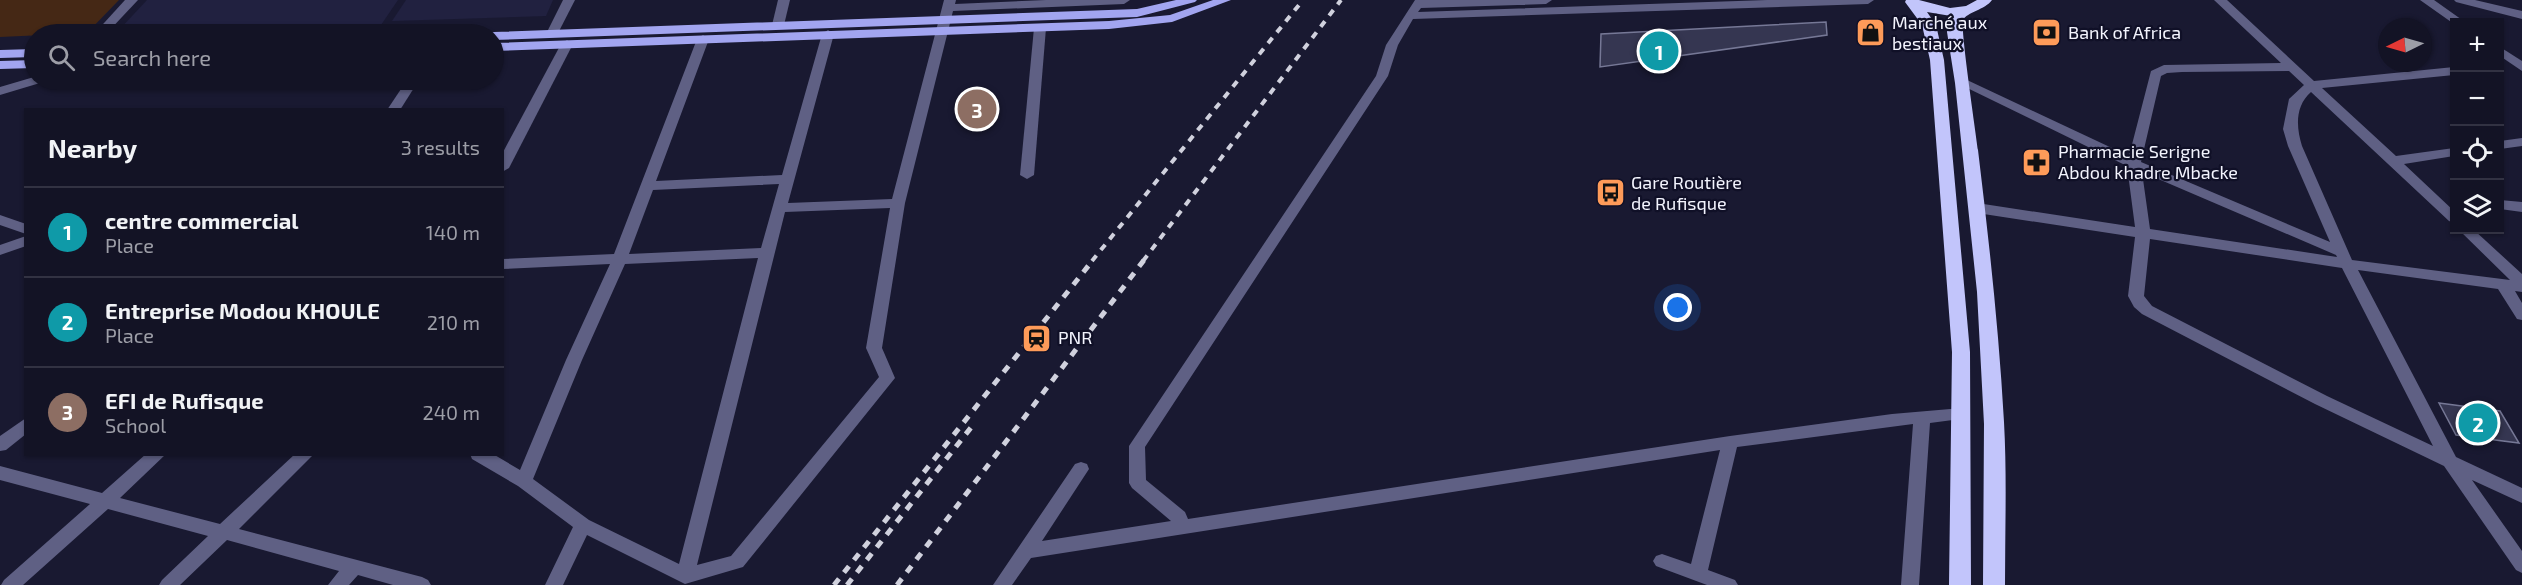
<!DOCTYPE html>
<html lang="en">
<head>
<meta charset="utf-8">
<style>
  :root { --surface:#131325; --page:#202032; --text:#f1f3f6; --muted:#9d9ea7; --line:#323242; --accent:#0f766e }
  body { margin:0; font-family:"Exo 2",sans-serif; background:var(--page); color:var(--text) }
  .controls { position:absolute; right:18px; top:18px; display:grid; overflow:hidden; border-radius:0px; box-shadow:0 2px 4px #0004 }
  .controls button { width:54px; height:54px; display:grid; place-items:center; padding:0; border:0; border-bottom:2px solid var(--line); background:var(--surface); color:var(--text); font:30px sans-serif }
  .compass { position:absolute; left:2378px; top:18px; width:54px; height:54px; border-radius:50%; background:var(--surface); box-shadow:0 2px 4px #0004; rotate:265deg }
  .you { position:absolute; left:1678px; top:308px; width:21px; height:21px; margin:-15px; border:4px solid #fff; border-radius:50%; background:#1a73e8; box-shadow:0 0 0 9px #1a73e833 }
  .badge { display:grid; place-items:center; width:39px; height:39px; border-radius:50%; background:var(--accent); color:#fff; font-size:20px; font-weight:700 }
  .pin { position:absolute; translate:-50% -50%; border:3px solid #fff; box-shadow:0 2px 6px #0006 }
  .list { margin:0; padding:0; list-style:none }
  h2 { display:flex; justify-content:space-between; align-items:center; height:78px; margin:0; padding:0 24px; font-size:26px }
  h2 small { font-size:20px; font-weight:400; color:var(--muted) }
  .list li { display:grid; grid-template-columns:39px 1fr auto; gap:18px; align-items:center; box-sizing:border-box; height:90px; padding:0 24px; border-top:2px solid var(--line) }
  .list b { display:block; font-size:22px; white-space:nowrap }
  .list p { margin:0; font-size:20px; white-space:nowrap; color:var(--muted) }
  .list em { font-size:20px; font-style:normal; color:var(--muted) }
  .icon { flex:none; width:33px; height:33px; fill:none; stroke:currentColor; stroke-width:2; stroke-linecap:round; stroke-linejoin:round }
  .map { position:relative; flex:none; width:2522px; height:585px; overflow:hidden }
  .search { position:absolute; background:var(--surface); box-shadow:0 2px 4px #0004; left:24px; top:24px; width:480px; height:66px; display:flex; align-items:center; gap:15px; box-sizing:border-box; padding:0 21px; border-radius:33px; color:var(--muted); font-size:22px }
  .panel { position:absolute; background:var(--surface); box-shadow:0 2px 4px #0004; left:24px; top:108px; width:480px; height:348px; border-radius:0px }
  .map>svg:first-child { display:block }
  .built { fill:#212140 }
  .green { fill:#452815 }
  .building { fill:#353651; stroke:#767896; stroke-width:1.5 }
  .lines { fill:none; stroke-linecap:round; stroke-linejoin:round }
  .street { fill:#5f6084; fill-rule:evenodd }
  .primary { fill:#a2a5f0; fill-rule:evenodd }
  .highway { fill:#c2c5fb; fill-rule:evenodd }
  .rail-far1 { stroke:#d0d1dd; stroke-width:4; stroke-dasharray:7 7; stroke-linecap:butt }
  .rail { stroke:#d0d1dd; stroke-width:5; stroke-dasharray:8 8; stroke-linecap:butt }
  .labels { text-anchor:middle; stroke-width:4.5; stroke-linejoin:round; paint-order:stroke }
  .poi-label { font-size:18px; fill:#f3f4fe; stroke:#101027; text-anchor:start }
</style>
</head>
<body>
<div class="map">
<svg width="2522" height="585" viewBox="0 0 2522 585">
  <rect width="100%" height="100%" fill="#191931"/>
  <g class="built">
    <polygon points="147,0 398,0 381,25 255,30 258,27 119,30"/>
    <polygon points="406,0 553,0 546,16 392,21"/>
  </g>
  <polygon class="green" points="0,0 119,0 87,33 0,37"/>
  <g class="building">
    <polygon points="1826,22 1827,35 1600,67 1601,34"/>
    <polygon points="2439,403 2500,411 2519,443 2456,435"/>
  </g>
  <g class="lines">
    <g class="street">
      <polygon points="125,0 138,0 106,34 94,34"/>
      <polygon points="563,0 575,0 556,37 548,37 546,34"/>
      <polygon points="778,0 790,0 784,25 778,29 772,25"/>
      <path d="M944 0H956L955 4 1046 0H1130L1124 4 953 11 905 203 882 348 895 378 743 567 685 584 587 535 563 585H545L573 527 518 486 472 459 470 454H493L520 470 566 360 610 264 502 269V259L614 254 697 39 703 35 709 39 656 181 782 175 822 34 828 30 834 34 788 203 892 199ZM779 184 761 248 629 254 653 190ZM890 208 866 348 879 377 731 556 697 565 785 212ZM758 258 679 564 589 520 533 479 582 360 625 264Z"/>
      <polygon points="1415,0 1552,0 1546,4 1421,8 1418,12 1767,0 1874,0 1868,4 1413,19 1398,45 1388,76 1145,447 1146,480 1185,512 1188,519 1730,436 1892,414 1962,408 1968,410 1970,414 1968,418 1930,423 1919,585 1901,585 1913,424 1737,447 1708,570 1735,580 1738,585 1707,585 1656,566 1653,561 1656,556 1662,554 1691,564 1720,450 1031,558 1012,585 993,585 1075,464 1081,462 1087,464 1089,469 1042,541 1171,521 1132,488 1129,483 1129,446 1376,76 1386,45"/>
      <path d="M2214 0H2227L2314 81 2454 67V75L2322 88 2396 156 2454 148V156L2404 164 2454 211V223L2449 221 2311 92C2295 106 2296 127 2302 146L2352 260 2510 280 2459 230H2474L2522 274V292L2515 291 2522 303V320L2517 319 2498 289 2358 270 2456 457 2522 488V503L2472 480 2522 551V573L2516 570 2444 466 2315 404 2142 314 2134 307 2128 296 2135 237 1977 213 1970 208 1977 203 2135 227 2127 166 1957 83 1963 79 1967 80 2129 156 2151 71 2164 65 2281 63ZM2289 71 2304 85 2289 99 2283 129 2288 146 2330 242 2141 162 2161 76 2167 73 2182 72ZM2142 172 2336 255 2337 257 2150 229ZM2150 239 2342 268 2433 446 2327 396 2152 306 2144 296Z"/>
      <polygon points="2420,0 2434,0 2465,22 2454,22 2454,24"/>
      <polygon points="2454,0 2475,0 2522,11 2522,19 2456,2"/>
      <polygon points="1040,24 1046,28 1034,175 1027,179 1020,175 1034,28"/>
      <polygon points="567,40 573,44 509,168 502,172 502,154 561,44"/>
      <polygon points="2500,47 2522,61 2522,71 2500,56"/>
      <polygon points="34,77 34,80 42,80 40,83 0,95 0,87"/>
      <polygon points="407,80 419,80 400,110 387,110"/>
      <polygon points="2522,138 2522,146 2500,149 2500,141"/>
      <polygon points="2500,200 2522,202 2522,212 2500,209"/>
      <polygon points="0,215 26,224 26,234 0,225"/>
      <polygon points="26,236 26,246 0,255 0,245"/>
      <polygon points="26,418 26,434 6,450 0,451 0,436"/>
      <polygon points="146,454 166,454 120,498 220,524 295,454 314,454 239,529 422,577 428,580 431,585 393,585 358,575 349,585 328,585 339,571 227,540 180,585 159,585 162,580 208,536 108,509 23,585 1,585 4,580 90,504 0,480 0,466 102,493"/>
    </g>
    <g class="primary">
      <polygon points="1176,0 1197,0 1195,2 1137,17 494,40 494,34 489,34 494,32 1137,9"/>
      <polygon points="1213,0 1231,0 1172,22 1109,29 494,51 494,43 1109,21 1170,15"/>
      <polygon points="34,49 34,57 0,58 0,50"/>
      <polygon points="34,60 34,68 0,69 0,61"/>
    </g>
    <path class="highway" d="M1906 0H1919L1950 8 1966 6 1977 0H1992C1985 10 1967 12 1963 20 1960 27 1976 133 1978 150 1989 241 1999 331 2004 422 2007 476 2005 531 2005 585H1983L1984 424 1977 292 1955 83 1947 32 1951 16 1927 12 1936 25 1944 60 1970 352 1971 585H1949L1952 352 1930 60 1922 25 1905 2Z"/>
    <g class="rail-far1">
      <polyline points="1092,261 1303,0"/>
      <polyline points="1143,261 1341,0"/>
    </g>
    <g class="rail">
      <polyline points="834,585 1093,260"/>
      <polyline points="847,585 973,425"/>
      <polyline points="897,585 1144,260"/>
    </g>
  </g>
  <defs>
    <symbol id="shop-square" viewBox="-11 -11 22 22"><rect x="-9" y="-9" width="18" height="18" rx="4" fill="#fe9b59" stroke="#101027"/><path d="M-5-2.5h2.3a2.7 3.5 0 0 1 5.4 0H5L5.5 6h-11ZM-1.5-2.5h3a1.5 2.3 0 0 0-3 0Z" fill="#111"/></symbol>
    <symbol id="bank-square" viewBox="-11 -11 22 22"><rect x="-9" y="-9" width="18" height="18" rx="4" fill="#fe9b59" stroke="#101027"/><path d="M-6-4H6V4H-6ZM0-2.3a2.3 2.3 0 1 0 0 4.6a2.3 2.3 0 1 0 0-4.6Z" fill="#111"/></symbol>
    <symbol id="pharmacy-square" viewBox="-11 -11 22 22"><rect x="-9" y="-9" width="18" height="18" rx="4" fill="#fe9b59" stroke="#101027"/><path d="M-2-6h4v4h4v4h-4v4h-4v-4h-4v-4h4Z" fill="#111"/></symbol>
    <symbol id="bus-square" viewBox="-11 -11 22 22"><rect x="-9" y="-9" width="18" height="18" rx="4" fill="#fe9b59" stroke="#101027"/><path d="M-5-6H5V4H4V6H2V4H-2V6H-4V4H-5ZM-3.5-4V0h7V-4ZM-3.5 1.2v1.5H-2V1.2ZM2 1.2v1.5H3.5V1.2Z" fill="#111"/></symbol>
    <symbol id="station-square" viewBox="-11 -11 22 22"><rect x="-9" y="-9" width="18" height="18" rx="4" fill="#fe9b59" stroke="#101027"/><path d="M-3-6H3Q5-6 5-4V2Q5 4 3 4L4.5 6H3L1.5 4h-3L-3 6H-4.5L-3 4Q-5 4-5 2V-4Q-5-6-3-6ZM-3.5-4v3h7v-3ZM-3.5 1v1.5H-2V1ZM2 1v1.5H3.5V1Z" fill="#111"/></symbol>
  </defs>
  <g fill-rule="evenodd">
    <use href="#shop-square" x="1854" y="16" width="33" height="33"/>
    <use href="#bank-square" x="2030" y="16" width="33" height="33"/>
    <use href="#pharmacy-square" x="2020" y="146" width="33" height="33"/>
    <use href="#bus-square" x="1594" y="176" width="33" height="33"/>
    <use href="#station-square" x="1020" y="322" width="33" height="33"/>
  </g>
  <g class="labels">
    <g class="poi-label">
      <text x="1892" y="29">Marché aux<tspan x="1892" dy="21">bestiaux</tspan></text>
      <text x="2068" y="39">Bank of Africa</text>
      <text x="2058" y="158">Pharmacie Serigne<tspan x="2058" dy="21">Abdou khadre Mbacke</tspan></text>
      <text x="1631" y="189">Gare Routière<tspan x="1631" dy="21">de Rufisque</tspan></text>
      <text x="1058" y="344">PNR</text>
    </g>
  </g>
</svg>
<div class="controls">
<button>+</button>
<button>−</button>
<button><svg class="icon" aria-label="locate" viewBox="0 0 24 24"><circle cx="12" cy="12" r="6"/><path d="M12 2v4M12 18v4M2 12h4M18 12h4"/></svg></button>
<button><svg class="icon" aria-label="layers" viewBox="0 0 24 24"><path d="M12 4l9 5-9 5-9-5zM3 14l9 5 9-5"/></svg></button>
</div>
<svg class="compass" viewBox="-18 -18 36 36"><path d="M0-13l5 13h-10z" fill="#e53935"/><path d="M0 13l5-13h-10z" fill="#9d9ea7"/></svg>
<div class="you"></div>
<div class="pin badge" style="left:1659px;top:51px;background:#0f9aa8">1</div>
<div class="pin badge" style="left:2478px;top:423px;background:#0f9aa8">2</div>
<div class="pin badge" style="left:977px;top:109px;background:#8d6e63">3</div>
<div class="search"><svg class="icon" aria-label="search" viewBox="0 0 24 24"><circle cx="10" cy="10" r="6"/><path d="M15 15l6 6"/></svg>Search here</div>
<section class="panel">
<h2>Nearby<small>3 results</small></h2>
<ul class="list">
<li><span class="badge" style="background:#0f9aa8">1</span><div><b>centre commercial</b><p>Place</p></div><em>140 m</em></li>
<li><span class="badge" style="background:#0f9aa8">2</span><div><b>Entreprise Modou KHOULE</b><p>Place</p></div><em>210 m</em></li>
<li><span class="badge" style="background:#8d6e63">3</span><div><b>EFI de Rufisque</b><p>School</p></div><em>240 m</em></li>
</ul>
</section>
</div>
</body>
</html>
